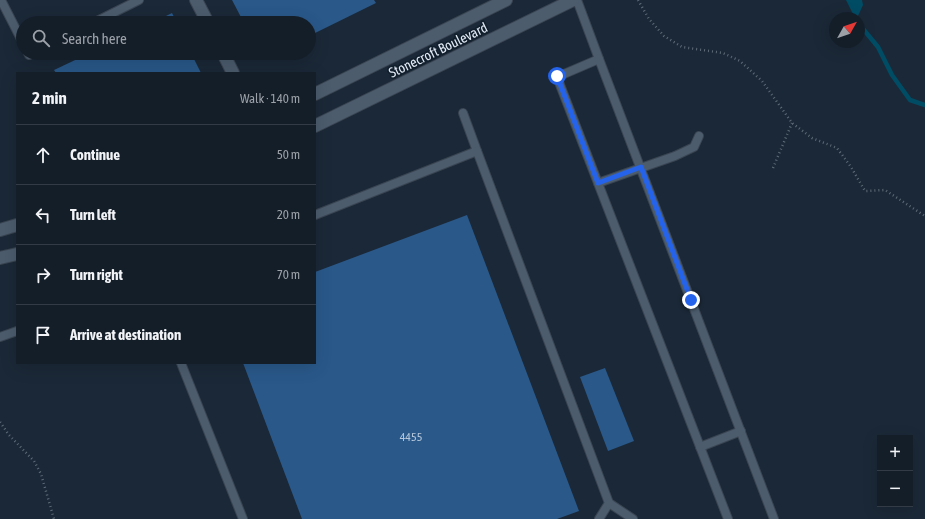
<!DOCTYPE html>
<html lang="en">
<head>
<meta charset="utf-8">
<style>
  :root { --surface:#141e29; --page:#212b35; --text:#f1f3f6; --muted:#9da2a8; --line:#333c46 }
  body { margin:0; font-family:"Asap Condensed",sans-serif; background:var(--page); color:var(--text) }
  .controls { position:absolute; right:12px; bottom:12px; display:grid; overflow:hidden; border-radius:0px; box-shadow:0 4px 16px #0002 }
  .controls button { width:36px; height:36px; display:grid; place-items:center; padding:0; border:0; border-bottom:1px solid var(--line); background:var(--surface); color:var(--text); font:20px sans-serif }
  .compass { position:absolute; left:829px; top:12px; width:36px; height:36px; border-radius:50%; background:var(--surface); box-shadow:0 4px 16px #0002; rotate:50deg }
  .stop { position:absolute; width:12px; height:12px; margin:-9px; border:3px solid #2563eb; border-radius:50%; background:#fff }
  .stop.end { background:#2563eb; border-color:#fff; box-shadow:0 1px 4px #0008 }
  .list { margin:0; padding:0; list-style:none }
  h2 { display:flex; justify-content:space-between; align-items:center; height:52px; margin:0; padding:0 16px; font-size:17px }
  h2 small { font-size:13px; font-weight:400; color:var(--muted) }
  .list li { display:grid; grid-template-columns:26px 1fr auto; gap:12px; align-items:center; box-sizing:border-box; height:60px; padding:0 16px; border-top:1px solid var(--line) }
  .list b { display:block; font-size:15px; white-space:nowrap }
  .list em { font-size:13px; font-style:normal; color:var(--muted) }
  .icon { flex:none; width:22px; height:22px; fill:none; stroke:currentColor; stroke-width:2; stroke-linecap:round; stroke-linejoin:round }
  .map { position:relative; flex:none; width:925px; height:519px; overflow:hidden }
  .search { position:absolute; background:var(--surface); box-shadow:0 4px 16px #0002; left:16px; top:16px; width:300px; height:44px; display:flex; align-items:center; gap:10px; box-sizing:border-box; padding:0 14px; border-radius:22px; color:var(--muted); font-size:15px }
  .panel { position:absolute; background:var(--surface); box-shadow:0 4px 16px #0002; left:16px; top:72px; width:300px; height:292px; border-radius:0px }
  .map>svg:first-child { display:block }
  .water { fill:#004c65 }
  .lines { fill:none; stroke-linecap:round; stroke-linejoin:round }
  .stream { stroke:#004c65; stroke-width:4.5 }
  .building { fill:#295889 }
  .lane-casing { stroke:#3a4552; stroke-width:10 }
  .street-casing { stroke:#3a4552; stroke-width:14 }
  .secondary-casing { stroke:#3a4552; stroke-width:14 }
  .path { stroke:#5f6b78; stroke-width:2.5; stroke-dasharray:1 3; stroke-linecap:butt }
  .lane { stroke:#4c5c6d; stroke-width:8 }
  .street { stroke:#4c5c6d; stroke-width:12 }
  .secondary { stroke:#4c5c6d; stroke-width:12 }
  .route { stroke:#2563eb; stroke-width:5 }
  .labels { text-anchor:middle; stroke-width:3.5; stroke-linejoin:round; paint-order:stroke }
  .number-label { font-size:12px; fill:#b4c6db }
  .street-label { font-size:14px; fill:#e2ebf6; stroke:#121f2d }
</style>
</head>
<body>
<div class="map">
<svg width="925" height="519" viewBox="0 0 925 519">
  <rect width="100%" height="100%" fill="#1b2837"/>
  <polygon class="water" points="846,0 862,0 863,5 857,18 855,18"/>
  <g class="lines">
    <polyline class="stream" points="859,24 878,47 892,75 910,100 925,105"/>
  </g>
  <g class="building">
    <polygon points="232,0 374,0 376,3 309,36 309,23 244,23"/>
    <polygon points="172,13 177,23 152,23"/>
    <polygon points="90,53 191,53 201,73 56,73 54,70"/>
    <polygon points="258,53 275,53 262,59"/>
    <polygon points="467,215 579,511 557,519 302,519 243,363 315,363 315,272"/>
    <polygon points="605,368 634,441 608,451 580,377"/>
  </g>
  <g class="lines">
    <defs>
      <g id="lane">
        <polyline points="1,0 23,43"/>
        <polyline points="577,0 599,59 557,77 728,519"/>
        <polyline points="93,23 139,0"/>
        <polyline points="28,53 29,55 33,53"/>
        <polyline points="599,59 774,519"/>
        <polyline points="463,113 477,151"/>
        <polyline points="598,183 675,156 694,147 699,136"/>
        <polyline points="315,215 477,151 609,503 599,519"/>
        <polyline points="0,337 17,331"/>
        <polyline points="181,363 243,519"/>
        <polyline points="700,447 741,431"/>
        <polyline points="609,503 633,519"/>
      </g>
      <g id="street">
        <polyline points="196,0 208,23"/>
        <polyline points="223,53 233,73"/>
      </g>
      <g id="secondary">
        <polyline points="315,94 506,0"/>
        <polyline points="315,126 573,0"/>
        <polyline points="0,230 17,225"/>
        <polyline points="0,258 17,254"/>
      </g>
    </defs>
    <use href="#lane" class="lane-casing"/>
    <use href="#street" class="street-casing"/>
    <use href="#secondary" class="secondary-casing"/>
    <g class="path">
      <polyline points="638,0 649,19 664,36 682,47 723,53 740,61 762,81 792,123 812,138 837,148 851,167 865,191 885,190 925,216"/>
      <polyline points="773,168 792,123"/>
      <polyline points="0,422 9,435 34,461 41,474 54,519"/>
    </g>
    <use href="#lane" class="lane"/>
    <use href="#street" class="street"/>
    <use href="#secondary" class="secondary"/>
  </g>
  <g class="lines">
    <polyline class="route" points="557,76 598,183 641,167 691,300"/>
  </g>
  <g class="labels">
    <g class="number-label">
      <text x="411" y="441">4455</text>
    </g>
    <g class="street-label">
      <text transform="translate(438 50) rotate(-26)" y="5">Stonecroft Boulevard</text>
    </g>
  </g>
</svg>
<div class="controls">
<button>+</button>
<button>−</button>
</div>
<svg class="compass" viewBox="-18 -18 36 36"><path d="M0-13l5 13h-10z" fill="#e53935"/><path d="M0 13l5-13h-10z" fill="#9da2a8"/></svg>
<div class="stop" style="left:557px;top:76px"></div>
<div class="stop end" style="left:691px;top:300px"></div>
<div class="search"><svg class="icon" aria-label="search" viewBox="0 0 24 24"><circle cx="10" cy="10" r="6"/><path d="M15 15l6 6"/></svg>Search here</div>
<section class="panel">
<h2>2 min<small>Walk · 140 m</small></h2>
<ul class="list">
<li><svg class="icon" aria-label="ahead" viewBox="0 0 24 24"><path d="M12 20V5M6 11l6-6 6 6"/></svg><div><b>Continue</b></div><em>50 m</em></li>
<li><svg class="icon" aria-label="left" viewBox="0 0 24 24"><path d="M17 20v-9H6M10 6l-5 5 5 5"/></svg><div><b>Turn left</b></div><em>20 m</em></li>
<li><svg class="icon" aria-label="right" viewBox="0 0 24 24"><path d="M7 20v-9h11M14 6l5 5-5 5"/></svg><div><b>Turn right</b></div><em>70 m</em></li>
<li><svg class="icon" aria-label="arrive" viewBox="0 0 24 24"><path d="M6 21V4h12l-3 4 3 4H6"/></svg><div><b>Arrive at destination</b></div></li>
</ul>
</section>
</div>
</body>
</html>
